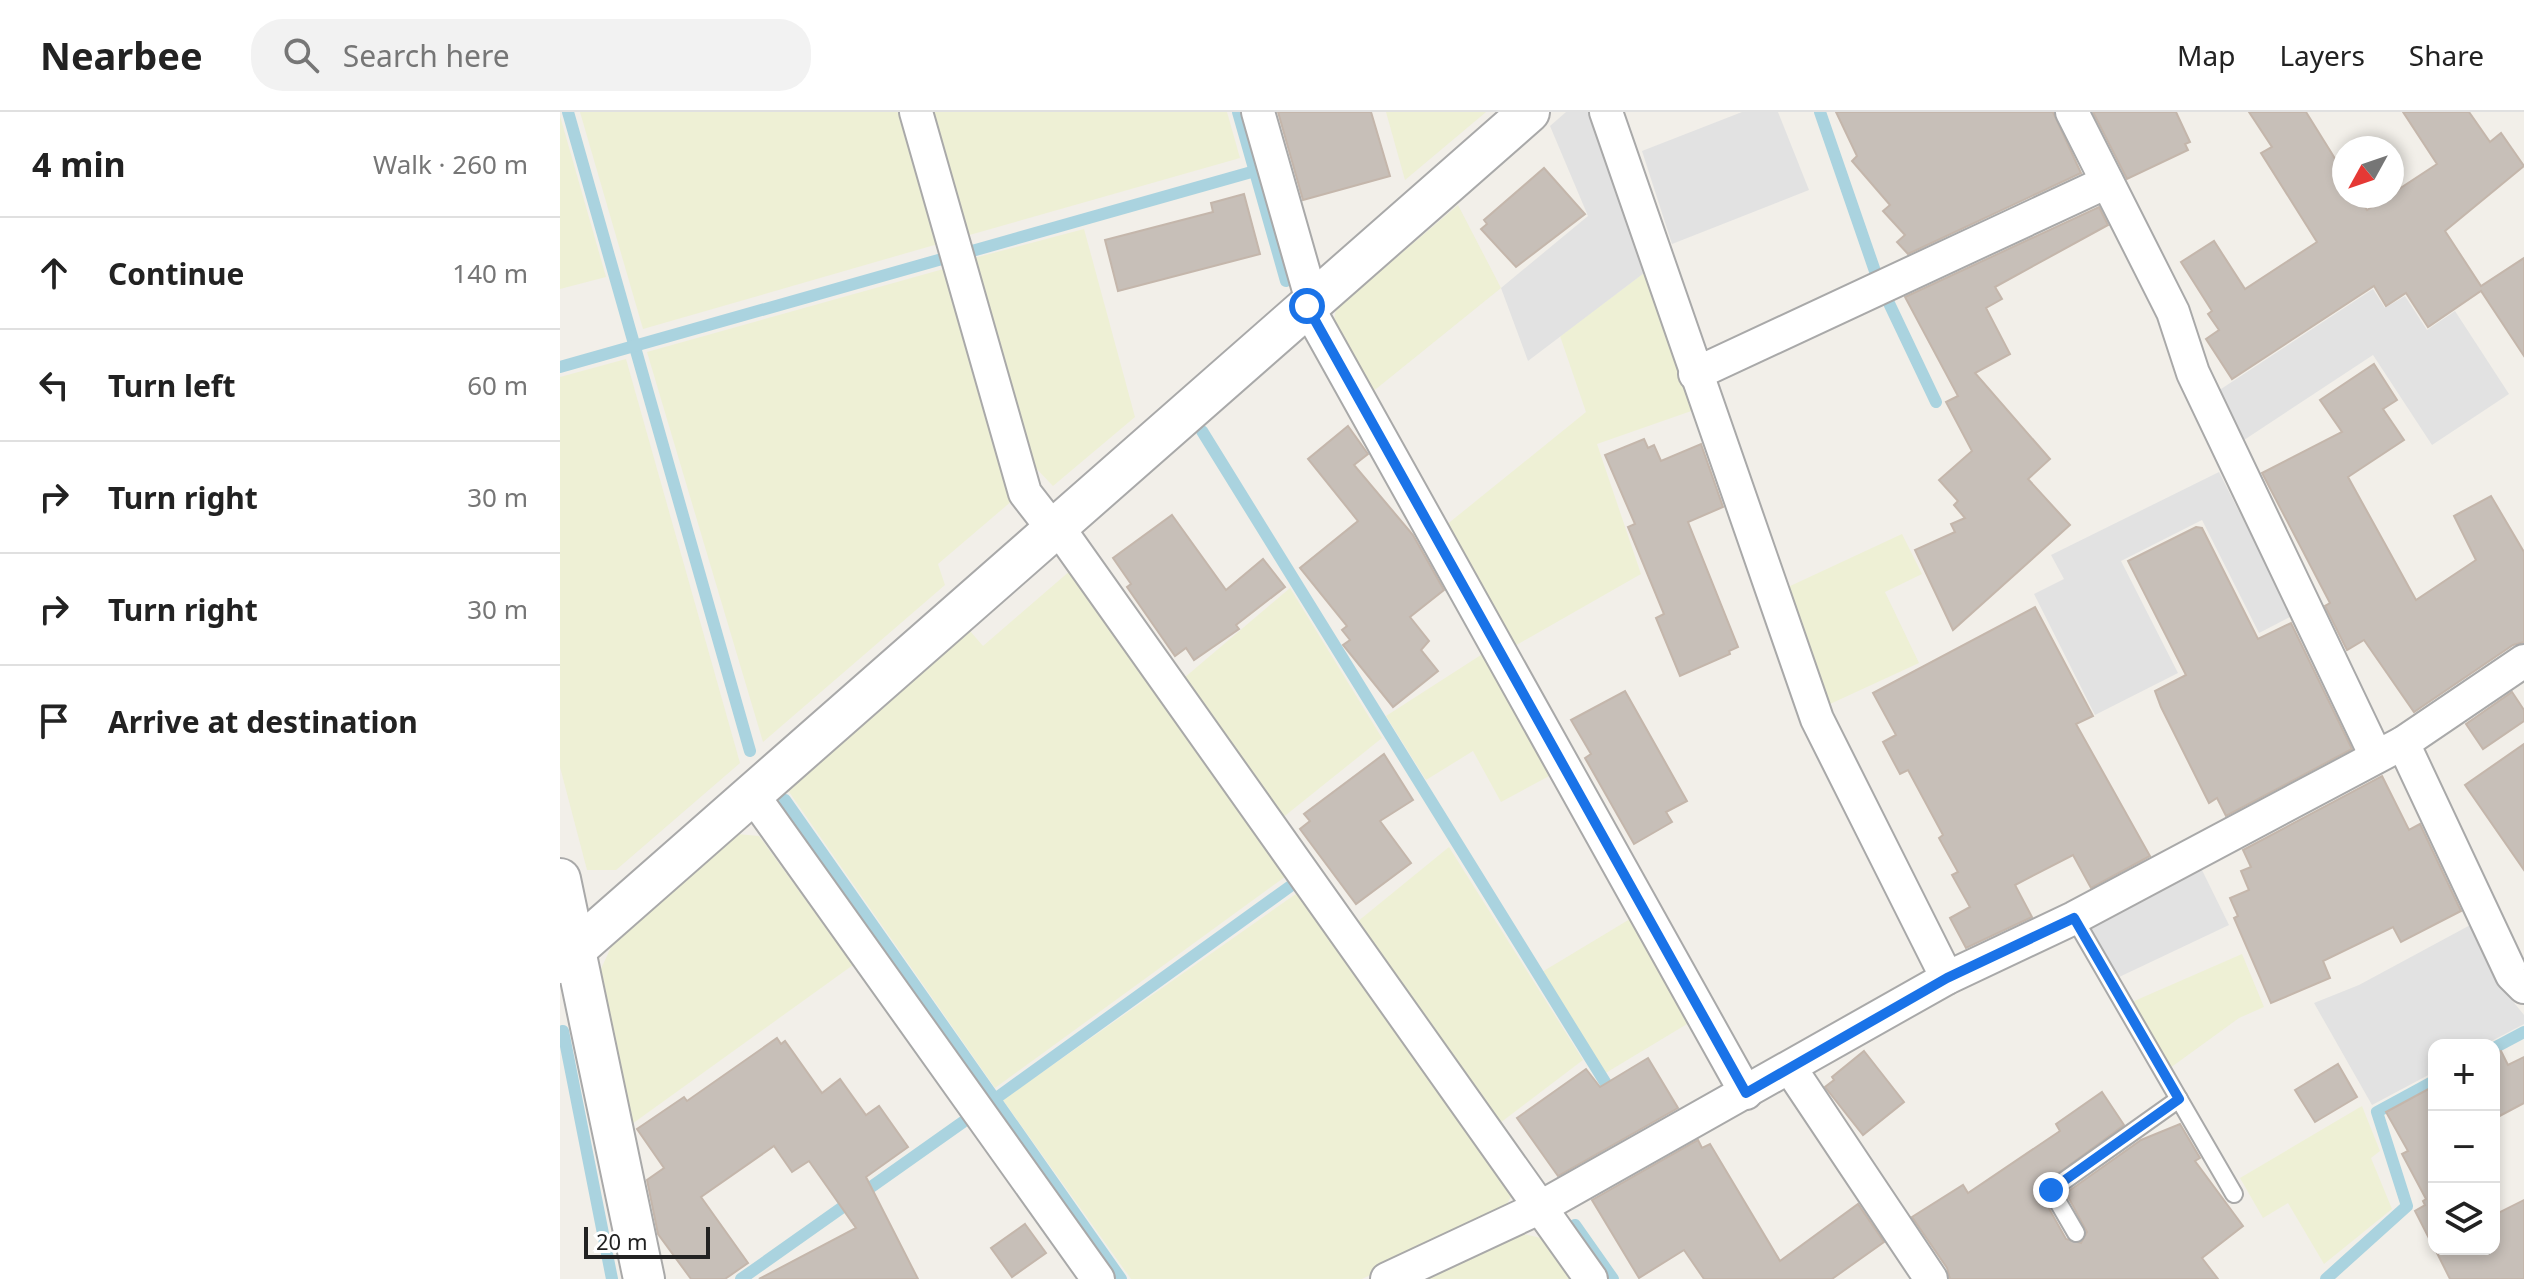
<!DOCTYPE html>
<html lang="en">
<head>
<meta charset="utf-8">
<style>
  :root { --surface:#fff; --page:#f2f2f2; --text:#222; --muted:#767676; --line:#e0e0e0 }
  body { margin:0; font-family:"Noto Sans",sans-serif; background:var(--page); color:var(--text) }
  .controls { position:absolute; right:24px; bottom:24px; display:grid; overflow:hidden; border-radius:16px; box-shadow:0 4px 12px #0003 }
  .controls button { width:72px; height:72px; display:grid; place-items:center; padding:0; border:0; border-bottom:2px solid var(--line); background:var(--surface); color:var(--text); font:40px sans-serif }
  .compass { position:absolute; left:1772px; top:24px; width:72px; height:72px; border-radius:50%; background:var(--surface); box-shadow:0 4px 12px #0003; rotate:230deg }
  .scale { position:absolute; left:24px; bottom:20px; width:126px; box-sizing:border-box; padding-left:8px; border:4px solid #222; border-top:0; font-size:22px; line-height:28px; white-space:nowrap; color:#222; -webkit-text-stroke:6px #fff; paint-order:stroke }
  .stop { position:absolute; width:24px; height:24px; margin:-18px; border:6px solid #1a73e8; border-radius:50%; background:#fff }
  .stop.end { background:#1a73e8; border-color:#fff; box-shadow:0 2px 8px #0008 }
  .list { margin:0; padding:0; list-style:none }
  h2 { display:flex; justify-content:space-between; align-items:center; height:104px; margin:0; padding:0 32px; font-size:34px }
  h2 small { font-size:26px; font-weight:400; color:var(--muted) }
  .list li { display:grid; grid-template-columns:52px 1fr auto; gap:24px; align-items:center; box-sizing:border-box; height:112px; padding:0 32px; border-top:2px solid var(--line) }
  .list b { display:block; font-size:30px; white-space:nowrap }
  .list em { font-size:26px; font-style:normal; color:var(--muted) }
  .icon { flex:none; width:44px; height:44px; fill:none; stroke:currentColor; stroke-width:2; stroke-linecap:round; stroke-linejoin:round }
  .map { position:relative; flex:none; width:1964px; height:1167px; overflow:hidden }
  header { display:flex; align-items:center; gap:48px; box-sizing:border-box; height:112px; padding:0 40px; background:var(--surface); border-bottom:2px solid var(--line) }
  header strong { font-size:38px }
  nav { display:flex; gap:44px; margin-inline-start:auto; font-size:28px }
  .search { width:560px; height:72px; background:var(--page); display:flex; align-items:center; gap:20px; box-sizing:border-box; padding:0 28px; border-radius:32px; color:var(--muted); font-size:30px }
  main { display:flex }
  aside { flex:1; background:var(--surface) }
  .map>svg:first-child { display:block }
  .farmland { fill:#eef0d5 }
  .parking { fill:#e2e2e2 }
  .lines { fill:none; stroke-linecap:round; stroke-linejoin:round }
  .stream { stroke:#aad3df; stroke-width:12 }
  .building { fill:#c7bfb8; stroke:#c4b6ab; stroke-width:2 }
  .service-casing { stroke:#a9a9a9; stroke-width:20 }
  .minor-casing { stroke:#a9a9a9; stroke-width:36 }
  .tertiary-casing { stroke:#a9a9a9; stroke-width:44 }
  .service { stroke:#fff; stroke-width:16 }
  .minor { stroke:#fff; stroke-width:32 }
  .tertiary { stroke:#fff; stroke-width:40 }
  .route { stroke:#1a73e8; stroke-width:10 }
</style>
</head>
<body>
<header>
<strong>Nearbee</strong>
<div class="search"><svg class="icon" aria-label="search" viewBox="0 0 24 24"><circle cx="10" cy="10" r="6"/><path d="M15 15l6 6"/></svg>Search here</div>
<nav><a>Map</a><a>Layers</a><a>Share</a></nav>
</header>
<main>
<aside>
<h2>4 min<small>Walk · 260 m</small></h2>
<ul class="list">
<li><svg class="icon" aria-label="ahead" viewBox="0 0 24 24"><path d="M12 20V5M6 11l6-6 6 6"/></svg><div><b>Continue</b></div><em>140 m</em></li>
<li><svg class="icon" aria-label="left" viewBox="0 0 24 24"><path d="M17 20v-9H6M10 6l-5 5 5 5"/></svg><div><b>Turn left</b></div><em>60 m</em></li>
<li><svg class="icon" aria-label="right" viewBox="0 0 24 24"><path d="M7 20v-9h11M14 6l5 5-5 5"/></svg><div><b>Turn right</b></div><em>30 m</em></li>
<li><svg class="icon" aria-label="right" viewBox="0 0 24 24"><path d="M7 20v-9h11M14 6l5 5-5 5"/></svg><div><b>Turn right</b></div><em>30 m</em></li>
<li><svg class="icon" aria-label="arrive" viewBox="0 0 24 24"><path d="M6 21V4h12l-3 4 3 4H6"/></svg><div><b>Arrive at destination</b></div></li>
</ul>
</aside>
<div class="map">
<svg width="1964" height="1167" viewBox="0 0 1964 1167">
  <rect width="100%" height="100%" fill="#f2efe9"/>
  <g class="farmland">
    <polygon points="20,0 341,0 378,132 83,217"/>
    <polygon points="371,0 667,0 680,46 406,124"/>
    <polygon points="826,0 926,0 845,68"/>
    <polygon points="0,4 46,165 0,177"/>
    <polygon points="898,93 941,176 811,281 773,213 776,197"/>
    <polygon points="524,117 575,305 493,374 471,351 414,146"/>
    <polygon points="387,156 453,388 378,452 385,473 203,630 87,240"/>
    <polygon points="1088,158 1137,297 1037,332 1081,462 953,535 885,414 1026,300 1000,224"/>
    <polygon points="66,247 180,651 56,758 27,758 0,655 0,265"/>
    <polygon points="1342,422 1362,462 1325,480 1359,551 1270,592 1228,475"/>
    <polygon points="511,458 729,762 435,976 227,677 410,519 423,534"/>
    <polygon points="730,476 822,626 721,707 624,566"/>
    <polygon points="924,541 991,663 941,690 913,639 866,668 826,604"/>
    <polygon points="177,722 199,724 293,853 72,1012 40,859 52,833"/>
    <polygon points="889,735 1023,948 940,1011 797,810"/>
    <polygon points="740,779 954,1079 942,1101 802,1167 571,1167 443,988"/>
    <polygon points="1070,807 1132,909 1044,962 982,860"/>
    <polygon points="1682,842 1704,895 1679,906 1610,956 1572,890"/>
    <polygon points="1802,994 1820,1039 1811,1046 1832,1097 1764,1152 1728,1091 1703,1106 1680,1066"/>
    <polygon points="956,1120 985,1127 1013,1167 859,1167"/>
  </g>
  <g class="parking">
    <polygon points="1006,0 1034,0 1088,158 968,249 941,176 1028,104 990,14"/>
    <polygon points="1182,0 1218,0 1249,78 1112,132 1082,39"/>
    <polygon points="1813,177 1825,196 1845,184 1867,218 1895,199 1949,282 1872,333 1813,243 1681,330 1658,279"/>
    <polygon points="1659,360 1732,504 1699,521 1642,408 1561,449 1618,561 1535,603 1474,482 1504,467 1491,443"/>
    <polygon points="1639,752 1669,813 1557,866 1529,819 1537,803"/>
    <polygon points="1914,811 1942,876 1964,903 1964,912 1924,933 1874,933 1874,960 1812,993 1754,891 1799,873"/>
  </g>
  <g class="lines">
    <g class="stream">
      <polyline points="8,0 190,639"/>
      <polyline points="678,0 726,169"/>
      <polyline points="1260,0 1317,165"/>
      <polyline points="412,139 695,59"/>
      <polyline points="1327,187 1376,290"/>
      <polyline points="0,255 382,147"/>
      <polyline points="642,319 1053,983"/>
      <polyline points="225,688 561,1167"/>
      <polyline points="3,919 52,1167"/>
      <polyline points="1934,936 1964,920"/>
      <polyline points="435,987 732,773"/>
      <polyline points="1015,1113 1053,1167"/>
      <polyline points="181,1167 403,1010"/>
      <polyline points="1766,1167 1847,1094 1817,1000 1874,969"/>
    </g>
  </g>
  <g class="building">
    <polygon points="718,0 811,0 830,64 743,88"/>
    <polygon points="1276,0 1493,0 1521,61 1348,142 1337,130 1345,123 1323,99 1330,93 1292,49 1297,44"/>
    <polygon points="1533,0 1616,0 1630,30 1625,32 1628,38 1567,67"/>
    <polygon points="1689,0 1746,0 1784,61 1784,84 1798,84 1807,98 1877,52 1843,0 1909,0 1930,30 1941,21 1964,54 1885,119 1921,174 1964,146 1964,244 1921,179 1868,215 1846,181 1826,194 1814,174 1672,267 1646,227 1659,218 1648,202 1652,199 1621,150 1654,129 1685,177 1757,130 1701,41 1712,35"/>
    <polygon points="984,56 1025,102 956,155 921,117 927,112 924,108"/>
    <polygon points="684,82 700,142 558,179 545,128 653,100 651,91"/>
    <polygon points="1539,95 1548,113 1435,175 1442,187 1426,196 1450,242 1415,261 1490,347 1468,367 1510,413 1393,518 1355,438 1395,420 1391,412 1405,406 1394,393 1398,389 1379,368 1412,339 1386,290 1398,284 1345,185"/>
    <polygon points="1814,252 1837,288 1823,297 1844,328 1788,365 1856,488 1916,448 1894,404 1931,384 1964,440 1964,530 1953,533 1854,600 1804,528 1787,538 1765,494 1770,491 1702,361 1782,320 1760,288"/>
    <polygon points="788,314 808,342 794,353 853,423 884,478 850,505 869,529 861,538 878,559 833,595 783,533 790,528 782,518 787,514 740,456 798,409 748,347"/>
    <polygon points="1084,327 1088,336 1094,333 1101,349 1141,332 1163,395 1128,410 1178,535 1169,539 1170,542 1120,564 1096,506 1104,502 1068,415 1075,412 1045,343"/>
    <polygon points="612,403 666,478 703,447 725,475 676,513 679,517 634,548 626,536 615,544 567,475 571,472 553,446"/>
    <polygon points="1636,415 1642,416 1698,527 1731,511 1792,637 1666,704 1657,686 1649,691 1601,595 1595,579 1626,563 1568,449"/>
    <polygon points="1475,495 1533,604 1516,612 1590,744 1531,776 1513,743 1455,773 1472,805 1406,836 1390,806 1410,795 1392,763 1398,760 1379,726 1383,723 1348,658 1340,662 1323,630 1336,623 1313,581"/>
    <polygon points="1065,579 1127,689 1106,700 1112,710 1074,732 1025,646 1031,642 1011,608"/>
    <polygon points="1952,580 1964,598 1964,609 1923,637 1906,612"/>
    <polygon points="1964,632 1964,758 1905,673"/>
    <polygon points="824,642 853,688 820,709 851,751 796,792 740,717 750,709 744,702"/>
    <polygon points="1822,664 1849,718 1860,712 1901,799 1841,830 1833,815 1763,849 1770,866 1711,891 1674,806 1678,804 1670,786 1689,778 1681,759 1691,755 1683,738"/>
    <polygon points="217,926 221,932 225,929 262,981 280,967 306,1003 319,994 348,1035 306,1065 358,1167 199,1167 296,1116 249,1049 232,1060 214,1034 141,1085 188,1151 165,1167 131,1167 98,1122 87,1068 104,1056 77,1017 124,985 127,989"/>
    <polygon points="1304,939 1344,990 1303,1023 1265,975 1274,968 1272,965"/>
    <polygon points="1941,939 1948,953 1964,945 1964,991 1934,1007 1934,942"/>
    <polygon points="1088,946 1118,996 998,1064 957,1006 1026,957 1040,975"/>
    <polygon points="1778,952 1797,985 1755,1010 1735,978"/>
    <polygon points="1874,974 1874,1136 1855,1099 1865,1093 1863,1089 1866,1087 1842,1042 1848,1039 1826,1000"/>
    <polygon points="1542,980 1564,1013 1481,1074 1482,1084 1506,1127 1521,1131 1527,1120 1506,1081 1581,1028 1620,1012 1640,1046 1635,1049 1683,1114 1642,1146 1658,1167 1390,1167 1387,1156 1352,1105 1403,1073 1408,1081 1500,1019 1496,1012"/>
    <polygon points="1138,1028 1142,1036 1150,1032 1220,1149 1298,1092 1324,1130 1272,1167 1144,1167 1124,1138 1079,1166 1032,1088"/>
    <polygon points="1964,1088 1964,1167 1890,1167 1875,1137 1934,1137 1934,1103"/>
    <polygon points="465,1112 486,1141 452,1165 431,1136"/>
  </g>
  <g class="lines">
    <defs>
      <g id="service">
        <polyline points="1514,806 1674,1082"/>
        <polyline points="1516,1121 1491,1078 1619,987"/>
      </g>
      <g id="minor">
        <polyline points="356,0 465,381 493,417"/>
        <polyline points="698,0 752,189"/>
        <polyline points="1046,0 1257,607 1387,866"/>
        <polyline points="1512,0 1613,200 1633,261 1816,644"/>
        <polyline points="747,194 1186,981"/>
        <polyline points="1135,262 1547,70"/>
        <polyline points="497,414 1031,1167"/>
        <polyline points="1843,631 1952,863 1964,875"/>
        <polyline points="192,682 538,1167"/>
        <polyline points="1230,956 1371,1167"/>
        <polyline points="827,1167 981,1095 1387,866 1514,806 1843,631 1964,549"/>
      </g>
      <g id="tertiary">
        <polyline points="0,767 84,1167"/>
        <polyline points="0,851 969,0"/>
      </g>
    </defs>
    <use href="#service" class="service-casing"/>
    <use href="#minor" class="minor-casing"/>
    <use href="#tertiary" class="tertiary-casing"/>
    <use href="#service" class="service"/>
    <use href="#minor" class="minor"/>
    <use href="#tertiary" class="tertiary"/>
  </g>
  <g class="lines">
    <polyline class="route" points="747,194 1186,981 1387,866 1514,806 1619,987 1491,1078"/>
  </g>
</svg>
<div class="controls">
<button>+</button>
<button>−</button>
<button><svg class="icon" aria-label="layers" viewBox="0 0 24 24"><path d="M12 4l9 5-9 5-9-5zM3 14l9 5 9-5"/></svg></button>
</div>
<svg class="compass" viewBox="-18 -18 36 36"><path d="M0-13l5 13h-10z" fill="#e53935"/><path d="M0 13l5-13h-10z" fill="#767676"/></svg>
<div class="scale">20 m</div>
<div class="stop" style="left:747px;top:194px"></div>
<div class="stop end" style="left:1491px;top:1078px"></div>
</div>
</main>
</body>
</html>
